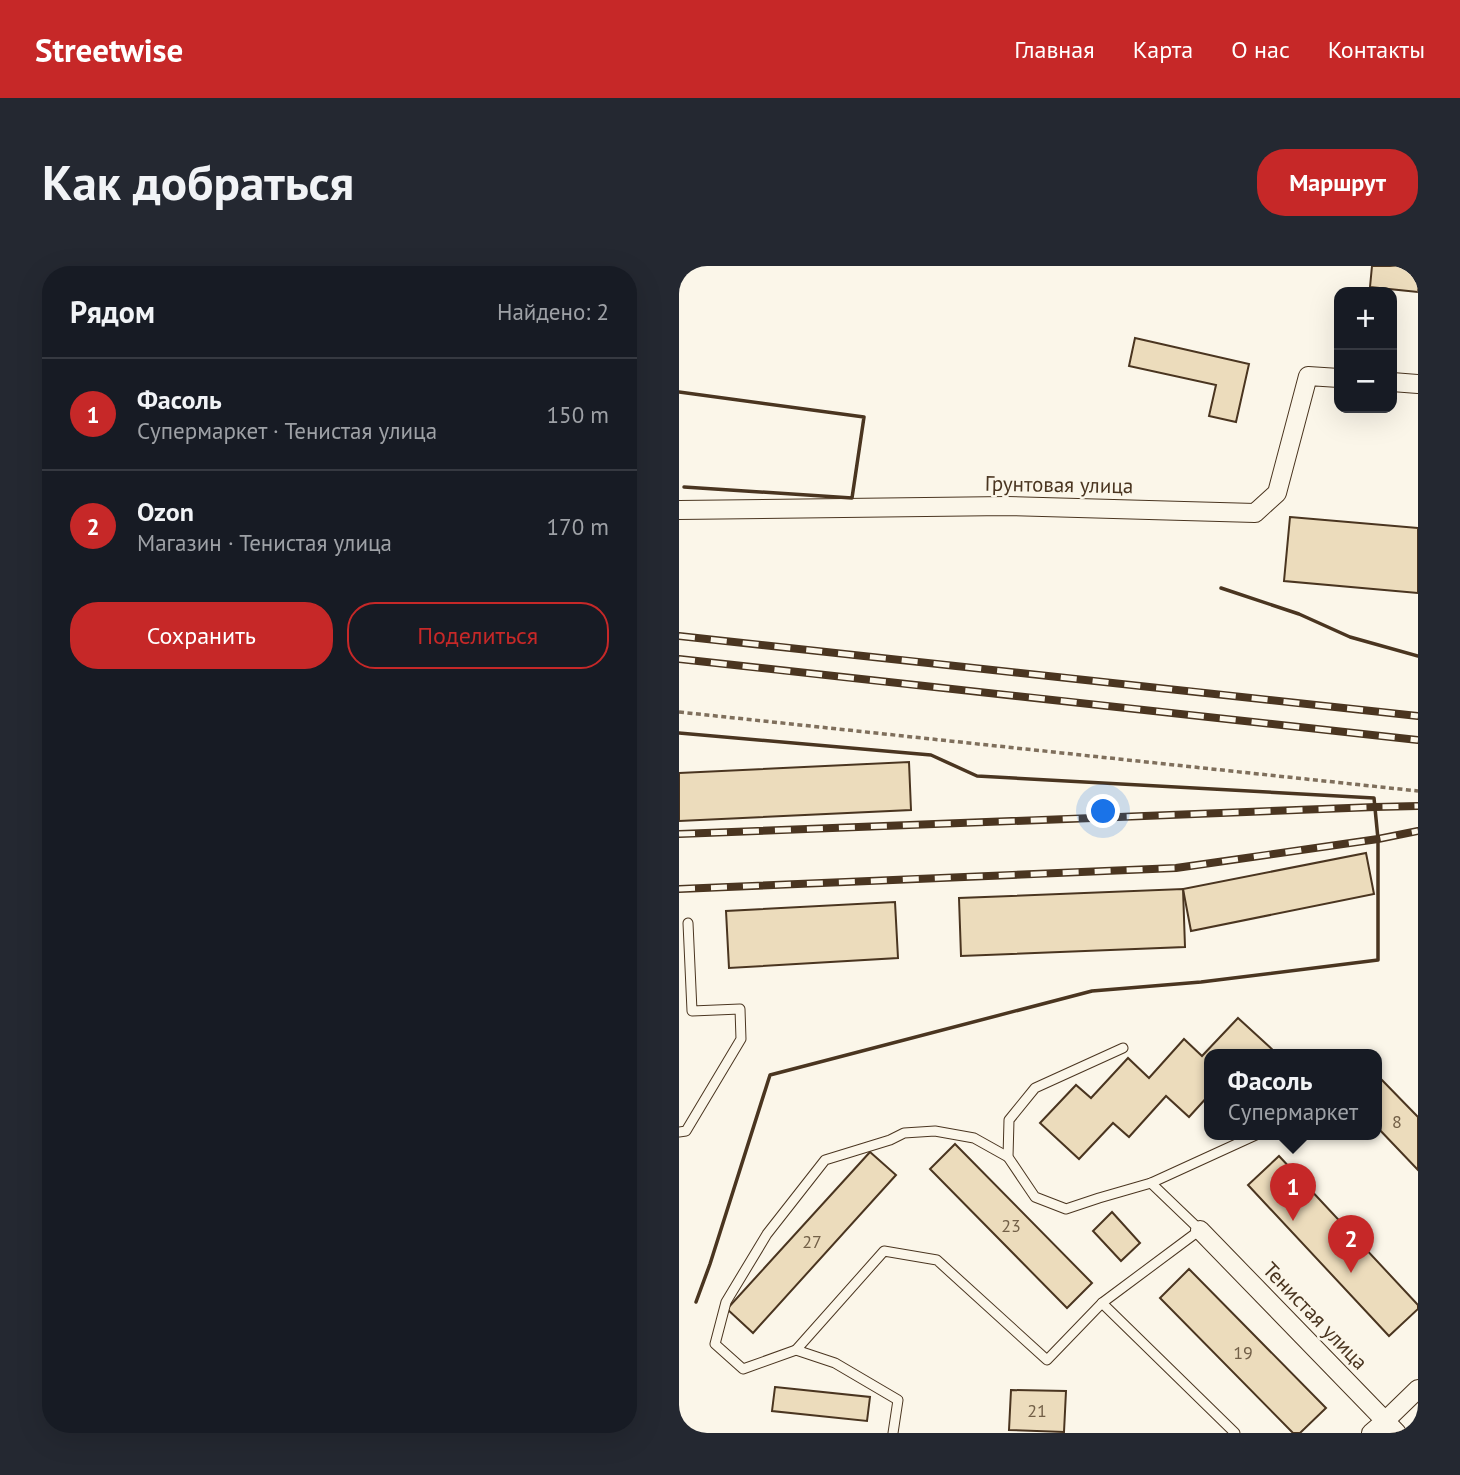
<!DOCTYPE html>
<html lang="ru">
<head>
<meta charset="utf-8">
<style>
  :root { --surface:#171b24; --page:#242831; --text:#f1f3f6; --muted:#9ea1a6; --line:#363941; --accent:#c62828 }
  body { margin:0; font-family:"PT Sans",sans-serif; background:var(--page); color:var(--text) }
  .controls { position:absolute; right:21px; top:21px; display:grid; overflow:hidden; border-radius:14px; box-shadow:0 7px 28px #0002 }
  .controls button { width:63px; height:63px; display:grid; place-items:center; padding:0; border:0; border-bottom:2px solid var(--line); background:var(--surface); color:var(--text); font:35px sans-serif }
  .you { position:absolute; left:425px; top:546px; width:24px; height:24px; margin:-18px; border:5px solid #fff; border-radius:50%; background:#1a73e8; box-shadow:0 0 0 10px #1a73e833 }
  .badge { display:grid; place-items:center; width:46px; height:46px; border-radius:50%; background:var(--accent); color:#fff; font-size:23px; font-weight:700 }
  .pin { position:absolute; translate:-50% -58px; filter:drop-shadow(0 2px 4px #0008) }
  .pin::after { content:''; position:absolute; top:37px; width:24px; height:21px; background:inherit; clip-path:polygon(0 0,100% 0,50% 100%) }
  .popup { position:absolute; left:525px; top:783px; width:178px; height:91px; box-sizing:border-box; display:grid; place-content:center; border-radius:14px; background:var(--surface); filter:drop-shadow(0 2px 5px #0005); font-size:23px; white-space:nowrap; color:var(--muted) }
  .popup b { font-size:26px; color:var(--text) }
  .popup::after { content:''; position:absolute; left:50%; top:100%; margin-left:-14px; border:14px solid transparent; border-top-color:var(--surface) }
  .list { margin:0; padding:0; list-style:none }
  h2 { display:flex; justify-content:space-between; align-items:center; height:91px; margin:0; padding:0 28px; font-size:30px }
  h2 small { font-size:23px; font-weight:400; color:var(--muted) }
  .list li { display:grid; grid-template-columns:46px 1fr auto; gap:21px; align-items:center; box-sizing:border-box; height:112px; padding:0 28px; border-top:2px solid var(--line) }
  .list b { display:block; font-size:26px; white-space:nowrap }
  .list p { margin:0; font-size:23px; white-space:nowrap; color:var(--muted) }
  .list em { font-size:23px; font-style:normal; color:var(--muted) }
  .actions { display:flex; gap:14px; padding:21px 28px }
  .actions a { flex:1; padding:16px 0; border:2px solid var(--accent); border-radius:28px; text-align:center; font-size:24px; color:var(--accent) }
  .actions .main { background:var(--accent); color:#fff }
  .map { position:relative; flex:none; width:739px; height:1167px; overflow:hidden; border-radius:28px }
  header { display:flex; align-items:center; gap:42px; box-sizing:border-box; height:98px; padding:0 35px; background:var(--accent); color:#fff }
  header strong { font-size:33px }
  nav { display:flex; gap:38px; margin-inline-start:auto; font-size:24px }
  .intro { display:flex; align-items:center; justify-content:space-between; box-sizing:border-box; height:168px; padding:0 42px }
  h1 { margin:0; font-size:49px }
  .button { padding:18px 32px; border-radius:28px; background:var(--accent); color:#fff; font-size:24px; font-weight:700 }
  main { display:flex; gap:42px; padding:0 42px }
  aside { flex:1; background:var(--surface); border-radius:28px; box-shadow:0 7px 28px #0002 }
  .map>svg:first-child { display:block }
  .building { fill:#ecdcbc; stroke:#4a3520; stroke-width:2 }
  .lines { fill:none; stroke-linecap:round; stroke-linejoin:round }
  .service-casing { stroke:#4a3520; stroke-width:11 }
  .minor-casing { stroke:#4a3520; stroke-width:20 }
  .path { stroke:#7f6f5c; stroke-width:3.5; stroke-dasharray:5 3.5; stroke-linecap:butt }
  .service { stroke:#fbf6e9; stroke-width:9 }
  .minor { stroke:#fbf6e9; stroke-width:18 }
  .rail-casing { stroke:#4a3520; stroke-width:8 }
  .rail { stroke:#fbf6e9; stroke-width:5; stroke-dasharray:16; stroke-linecap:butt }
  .wall { stroke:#4a3520; stroke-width:3.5 }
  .labels { text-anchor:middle; stroke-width:5; stroke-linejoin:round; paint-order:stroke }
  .number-label { font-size:18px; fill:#725f47 }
  .street-label { font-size:21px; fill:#4a3520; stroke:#fbf6e9 }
</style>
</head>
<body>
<header>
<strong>Streetwise</strong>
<nav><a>Главная</a><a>Карта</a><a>О нас</a><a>Контакты</a></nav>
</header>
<div class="intro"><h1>Как добраться</h1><a class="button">Маршрут</a></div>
<main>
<aside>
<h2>Рядом<small>Найдено: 2</small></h2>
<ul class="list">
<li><span class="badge">1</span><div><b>Фасоль</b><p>Супермаркет · Тенистая улица</p></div><em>150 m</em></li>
<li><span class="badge">2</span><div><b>Ozon</b><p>Магазин · Тенистая улица</p></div><em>170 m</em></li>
</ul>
<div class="actions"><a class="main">Сохранить</a><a>Поделиться</a></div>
</aside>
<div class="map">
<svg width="739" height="1167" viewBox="0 0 739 1167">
  <rect width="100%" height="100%" fill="#fbf6e9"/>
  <g class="building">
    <polygon points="693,0 739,0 739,26 691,21"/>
    <polygon points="456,72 570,98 557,156 530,150 537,119 450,100"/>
    <polygon points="611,251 739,262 739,327 605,315"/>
    <polygon points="230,496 232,544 0,555 0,507"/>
    <polygon points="687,587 695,628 512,665 504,623"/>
    <polygon points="504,623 506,681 282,690 280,632"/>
    <polygon points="216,636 219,692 50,702 47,645"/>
    <polygon points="559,752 595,785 591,789 530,789 530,829 510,851 487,830 450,871 434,857 400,893 361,857 397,819 412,832 449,792 470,812 505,773 523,790"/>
    <polygon points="700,811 739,851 739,904 698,861 698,813"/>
    <polygon points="276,878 413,1017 388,1042 251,903"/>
    <polygon points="191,886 217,909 74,1067 48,1043"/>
    <polygon points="600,890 739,1039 739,1043 710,1070 569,919"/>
    <polygon points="433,946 461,977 442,995 414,965"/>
    <polygon points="510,1003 647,1142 621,1167 614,1167 481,1032"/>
    <polygon points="96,1121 191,1131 188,1155 93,1145"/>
    <polygon points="332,1124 387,1125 385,1166 330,1164"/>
  </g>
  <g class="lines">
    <defs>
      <g id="service">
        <polyline points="444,782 356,822 330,854 329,891 356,931 387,943 420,932 472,917 577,869"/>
        <polyline points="0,866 7,865 62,773 61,743 13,745 9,657"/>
        <polyline points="423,1037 556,1167"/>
        <polyline points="117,1084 64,1103 36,1078 47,1036 88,968 146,894 211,874 225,867 256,865 295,872 329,891"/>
        <polyline points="214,1167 219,1134 156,1097 117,1084 205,985 258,994 368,1094 423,1037 521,964 472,917"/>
      </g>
      <g id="minor">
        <polyline points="713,116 739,118"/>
        <polyline points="0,244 328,240 576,247 598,227 629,110 660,112"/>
        <polyline points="521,964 718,1167"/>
        <polyline points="692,1167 706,1155 739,1123"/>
      </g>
    </defs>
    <use href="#service" class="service-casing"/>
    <use href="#minor" class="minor-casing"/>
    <polyline class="path" points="0,446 739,525"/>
    <use href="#service" class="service"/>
    <use href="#minor" class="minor"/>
    <defs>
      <g id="rail">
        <polyline points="0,370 739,450"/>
        <polyline points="0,393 739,474"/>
        <polyline points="0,568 696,541 739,540"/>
        <polyline points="0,623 497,602 699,573 739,565"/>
      </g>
    </defs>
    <use href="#rail" class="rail-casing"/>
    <use href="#rail" class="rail"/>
    <g class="wall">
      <polyline points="0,126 185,151 173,232 5,221"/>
      <polyline points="542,322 620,348 671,371 739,390"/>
      <polyline points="0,467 252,489 298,510 695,532 699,573 699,694 522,716 413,725 91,809 31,998 17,1036"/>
    </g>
  </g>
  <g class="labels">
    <g class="number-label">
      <text x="718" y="862">8</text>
      <text x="332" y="966">23</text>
      <text x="133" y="982">27</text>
      <text x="564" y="1093">19</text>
      <text x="358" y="1151">21</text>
    </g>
    <g class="street-label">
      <text transform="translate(380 219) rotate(1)" y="7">Грунтовая улица</text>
      <text transform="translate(636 1050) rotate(46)" y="7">Тенистая улица</text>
    </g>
  </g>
</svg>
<div class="controls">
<button>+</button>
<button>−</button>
</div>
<div class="you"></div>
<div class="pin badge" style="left:614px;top:955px">1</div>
<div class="popup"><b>Фасоль</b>Супермаркет</div>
<div class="pin badge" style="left:672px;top:1007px">2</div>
</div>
</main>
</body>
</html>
